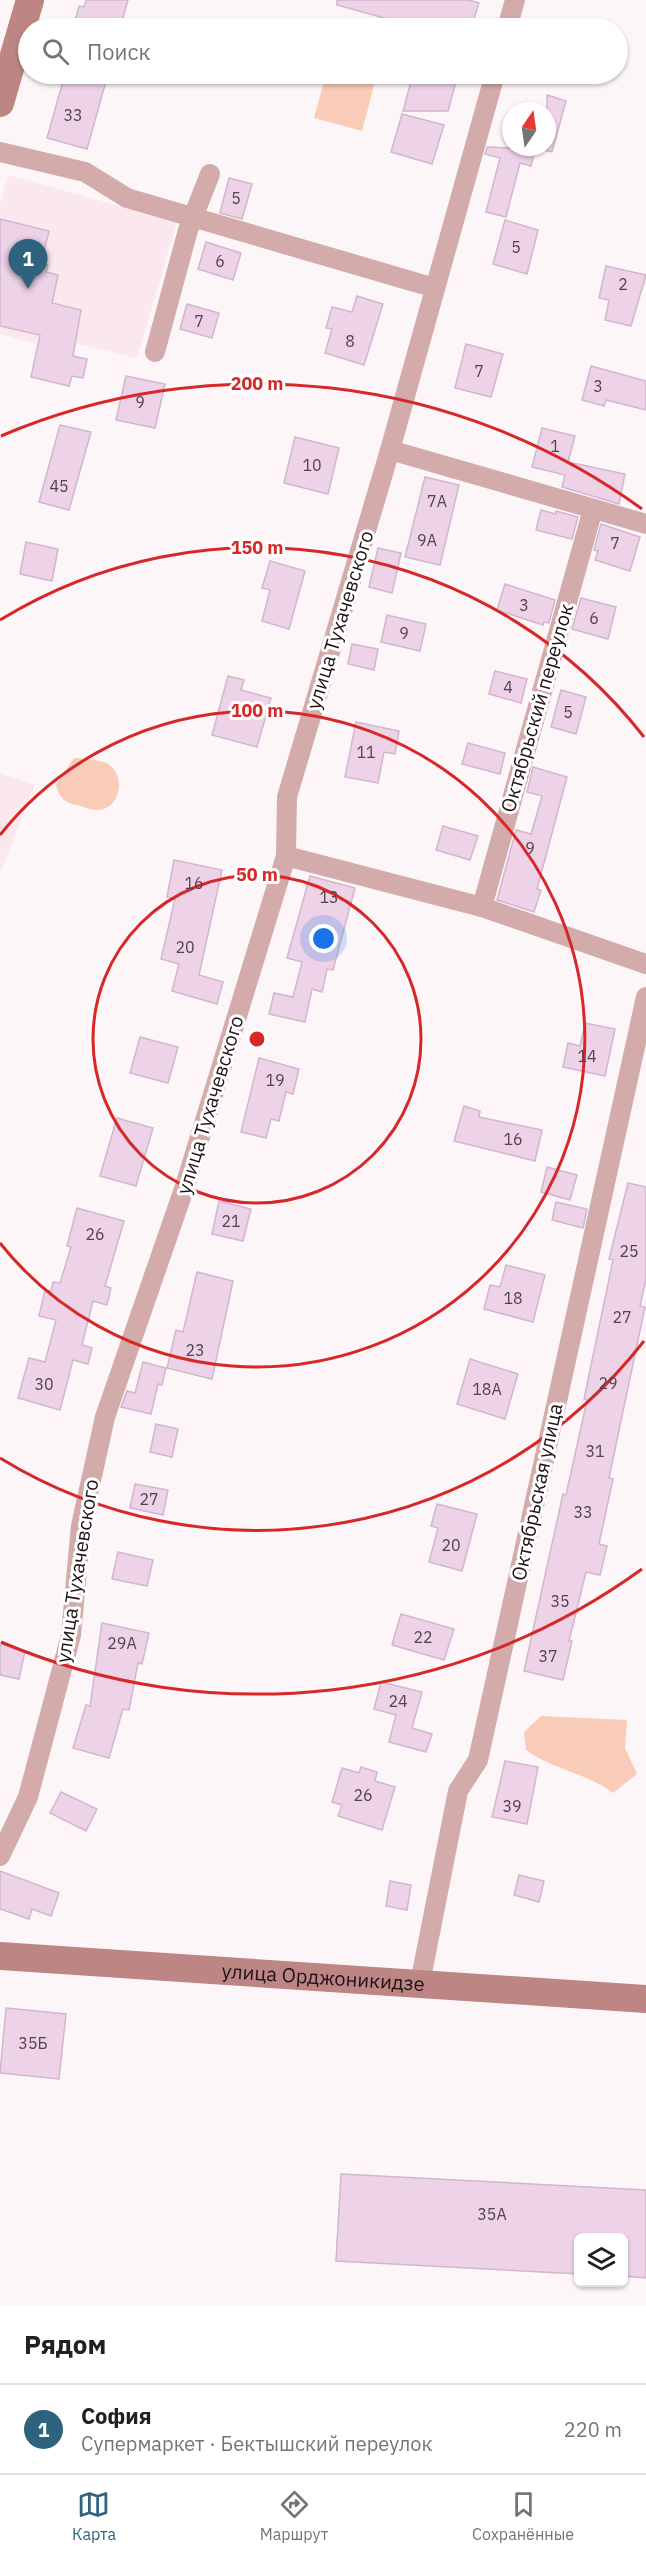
<!DOCTYPE html>
<html lang="ru">
<head>
<meta charset="utf-8">
<style>
  :root { --surface:#fff; --page:#f2f2f2; --text:#202124; --muted:#757577; --line:#e0e0e0; --accent:#2d637e }
  body { margin:0; font-family:"IBM Plex Sans",sans-serif; background:var(--page); color:var(--text) }
  .controls { position:absolute; right:18px; bottom:18px; display:grid; overflow:hidden; border-radius:9px; box-shadow:0 2px 4px #0004 }
  .controls button { width:54px; height:54px; display:grid; place-items:center; padding:0; border:0; border-bottom:2px solid var(--line); background:var(--surface); color:var(--text); font:30px sans-serif }
  .compass { position:absolute; left:502px; top:102px; width:54px; height:54px; border-radius:50%; background:var(--surface); box-shadow:0 2px 4px #0004; rotate:13deg }
  .you { position:absolute; left:324px; top:939px; width:21px; height:21px; margin:-15px; border:4px solid #fff; border-radius:50%; background:#1a73e8; box-shadow:0 0 0 9px #1a73e833 }
  .badge { display:grid; place-items:center; width:39px; height:39px; border-radius:50%; background:var(--accent); color:#fff; font-size:20px; font-weight:700 }
  .pin { position:absolute; translate:-50% -50px; filter:drop-shadow(0 2px 3px #0008) }
  .pin::after { content:''; position:absolute; top:32px; width:21px; height:18px; background:inherit; clip-path:polygon(0 0,100% 0,50% 100%) }
  .list { margin:0; padding:0; list-style:none }
  h2 { display:flex; justify-content:space-between; align-items:center; height:78px; margin:0; padding:0 24px; font-size:26px }
  h2 small { font-size:20px; font-weight:400; color:var(--muted) }
  .list li { display:grid; grid-template-columns:39px 1fr auto; gap:18px; align-items:center; box-sizing:border-box; height:90px; padding:0 24px; border-top:2px solid var(--line) }
  .list b { display:block; font-size:22px; white-space:nowrap }
  .list p { margin:0; font-size:20px; white-space:nowrap; color:var(--muted) }
  .list em { font-size:20px; font-style:normal; color:var(--muted) }
  .icon { flex:none; width:33px; height:33px; fill:none; stroke:currentColor; stroke-width:2; stroke-linecap:round; stroke-linejoin:round }
  .map { position:relative; flex:none; width:646px; height:2305px; overflow:hidden }
  .search { position:absolute; background:var(--surface); box-shadow:0 2px 4px #0004; left:18px; right:18px; top:18px; height:66px; display:flex; align-items:center; gap:15px; box-sizing:border-box; padding:0 21px; border-radius:33px; color:var(--muted); font-size:22px }
  .sheet { height:168px; background:var(--surface) }
  nav { display:flex; justify-content:space-around; align-items:center; box-sizing:border-box; height:84px; border-top:2px solid var(--line); background:var(--surface); font-size:16px; color:var(--muted) }
  nav a { display:grid; justify-items:center; gap:3px }
  nav .on { color:var(--accent) }
  .map>svg:first-child { display:block }
  .built { fill:#fae8ee }
  .green { fill:#f8ccb9 }
  .building { fill:#edd2e8; stroke:#d1b7cc; stroke-width:1.5 }
  .lines { fill:none; stroke-linecap:round; stroke-linejoin:round }
  .minor { stroke:#d2abaa; stroke-width:20 }
  .secondary { stroke:#bd8584; stroke-width:28 }
  .ring { fill:none; stroke:#d62828; stroke-width:3 }
  .labels { text-anchor:middle; stroke-width:6; stroke-linejoin:round; paint-order:stroke }
  .number-label { font-size:16px; fill:#52434b }
  .street-label { font-size:20px; fill:#1f1317; stroke:#fff }
  .centre { fill:#d62828; stroke:#fff; stroke-width:3 }
  .ring-label { font-size:18px; text-anchor:middle; font-weight:bold; fill:#d62828; stroke:#fff; stroke-width:6; stroke-linejoin:round; paint-order:stroke }
</style>
</head>
<body>
<div class="map">
<svg width="646" height="2305" viewBox="0 0 646 2305">
  <rect width="100%" height="100%" fill="#fdf6f8"/>
  <g class="built">
    <polygon points="8,175 177,222 137,358 44,336 38,337 36,344 0,334 0,204"/>
    <polygon points="0,773 35,785 0,873"/>
  </g>
  <g class="green">
    <polygon points="326,74 377,74 362,131 314,118"/>
    <path d="M74 758C84 759 97 759 106 763 126 773 122 806 100 810 94 811 84 807 77 805 64 803 59 797 56 785Z"/>
    <path d="M541 1716 627 1720 625 1748 637 1774 613 1793C587 1773 553 1770 526 1750L524 1732Z"/>
  </g>
  <g class="building">
    <polygon points="86,0 128,0 120,28 73,28 79,6 84,7"/>
    <polygon points="337,0 469,0 479,3 471,28 420,28 337,5"/>
    <polygon points="65,74 108,74 87,149 47,138"/>
    <polygon points="413,74 458,74 448,111 403,111"/>
    <polygon points="547,95 566,101 552,152 547,151"/>
    <polygon points="402,114 444,125 432,164 391,152"/>
    <polygon points="487,147 535,149 531,166 520,163 506,217 486,212 500,158 485,154"/>
    <polygon points="229,178 252,184 242,219 220,213"/>
    <polygon points="0,219 49,231 41,263 48,265 46,272 58,275 52,303 81,310 73,356 87,359 83,378 72,376 69,386 31,377 40,335 0,326"/>
    <polygon points="505,220 538,230 527,274 493,264"/>
    <polygon points="206,242 241,253 233,280 198,269"/>
    <polygon points="606,266 646,275 631,326 605,320 609,300 599,298"/>
    <polygon points="357,296 383,304 364,365 325,353 332,329 326,328 332,307 352,312"/>
    <polygon points="187,304 219,313 212,338 180,329"/>
    <polygon points="466,344 503,354 491,397 455,388"/>
    <polygon points="591,366 646,381 646,410 606,400 604,406 582,400"/>
    <polygon points="126,376 165,384 155,428 116,420"/>
    <polygon points="60,425 91,432 69,510 39,502"/>
    <polygon points="542,428 575,436 568,462 625,474 619,504 562,487 565,475 532,467"/>
    <polygon points="295,437 339,448 328,494 284,483"/>
    <polygon points="425,477 459,485 440,565 405,557"/>
    <polygon points="541,510 556,514 556,511 578,517 572,539 536,530"/>
    <polygon points="601,524 640,537 630,571 595,560 598,551 594,550"/>
    <polygon points="26,542 58,549 52,581 20,574"/>
    <polygon points="378,548 401,553 392,593 369,587"/>
    <polygon points="270,561 305,571 289,629 262,621 270,590 262,588"/>
    <polygon points="505,584 555,600 549,623 544,622 543,625 497,610"/>
    <polygon points="581,598 616,607 608,639 572,629"/>
    <polygon points="387,615 426,624 420,651 381,642"/>
    <polygon points="352,644 378,649 374,670 348,664"/>
    <polygon points="495,671 527,679 521,703 489,694"/>
    <polygon points="228,676 244,680 241,690 271,698 257,747 212,735"/>
    <polygon points="561,690 586,697 576,734 551,727"/>
    <polygon points="356,722 399,731 395,754 384,752 378,783 345,777"/>
    <polygon points="468,743 505,753 500,774 462,764"/>
    <polygon points="533,767 567,777 537,889 541,890 534,912 497,900 516,830 531,834 542,796 527,792"/>
    <polygon points="443,826 478,836 470,860 436,850"/>
    <polygon points="174,860 222,870 199,975 223,982 217,1004 172,991 179,964 161,959 175,899 167,897"/>
    <polygon points="310,876 355,888 333,970 327,969 322,992 312,989 305,1022 269,1014 274,993 293,997 302,962 287,958"/>
    <polygon points="585,1023 615,1029 605,1076 563,1067 568,1043 580,1046"/>
    <polygon points="140,1037 178,1047 168,1083 130,1073"/>
    <polygon points="259,1058 299,1069 293,1094 286,1092 279,1121 271,1119 266,1138 241,1132"/>
    <polygon points="464,1106 480,1111 479,1117 542,1130 535,1161 454,1141"/>
    <polygon points="117,1118 153,1128 136,1186 100,1176"/>
    <polygon points="547,1167 577,1175 570,1200 541,1192"/>
    <polygon points="628,1183 646,1187 646,1279 640,1306 645,1307 609,1478 613,1479 599,1544 607,1546 600,1575 586,1572 569,1641 572,1641 563,1680 524,1671 563,1494 566,1495 580,1432 587,1400 584,1399 613,1260 609,1259"/>
    <polygon points="219,1201 251,1209 243,1241 212,1234"/>
    <polygon points="556,1202 587,1209 583,1228 552,1220"/>
    <polygon points="77,1208 124,1221 105,1286 111,1288 107,1305 93,1301 82,1345 92,1348 88,1364 73,1360 60,1410 18,1398 29,1358 45,1362 56,1320 39,1316 45,1290 51,1291 53,1282 60,1283 71,1247 67,1246"/>
    <polygon points="506,1265 545,1275 533,1322 484,1309 490,1285 500,1287"/>
    <polygon points="197,1272 233,1281 212,1379 167,1368 176,1330 183,1332"/>
    <polygon points="470,1359 518,1374 505,1419 457,1404"/>
    <polygon points="143,1362 166,1368 162,1385 158,1384 151,1414 121,1407 127,1391 135,1393"/>
    <polygon points="156,1424 178,1429 172,1457 150,1452"/>
    <polygon points="135,1484 168,1490 163,1515 130,1508"/>
    <polygon points="437,1504 477,1514 462,1571 429,1562 438,1528 431,1526"/>
    <polygon points="118,1552 153,1560 147,1586 112,1579"/>
    <polygon points="401,1614 454,1629 444,1660 392,1645"/>
    <polygon points="102,1623 149,1633 142,1664 138,1663 129,1710 123,1709 109,1758 73,1748 86,1705 90,1706"/>
    <polygon points="0,1644 25,1651 19,1679 0,1675"/>
    <polygon points="381,1682 422,1692 412,1728 432,1734 426,1752 389,1742 396,1715 374,1709"/>
    <polygon points="505,1761 538,1767 527,1824 492,1817"/>
    <polygon points="361,1767 377,1772 375,1781 395,1787 382,1830 338,1816 342,1805 332,1802 342,1768 359,1773"/>
    <polygon points="61,1792 97,1809 86,1831 50,1813"/>
    <polygon points="0,1871 59,1893 51,1916 32,1909 29,1919 0,1909"/>
    <polygon points="519,1875 544,1881 539,1902 514,1895"/>
    <polygon points="390,1881 411,1885 407,1910 386,1906"/>
    <polygon points="6,2008 66,2014 59,2079 0,2073"/>
    <polygon points="341,2174 646,2190 646,2278 624,2276 624,2238 579,2238 579,2274 336,2261"/>
  </g>
  <g class="lines">
    <g class="minor">
      <polyline points="507,28 515,0"/>
      <polyline points="0,152 85,172 127,198 435,288"/>
      <polyline points="155,352 188,230 210,174"/>
      <polyline points="390,450 646,524"/>
      <polyline points="286,856 482,907 646,964"/>
      <polyline points="482,907 593,509"/>
      <polyline points="0,1856 28,1797 71,1635 81,1526 105,1417 185,1186 286,856 287,797 390,450 495,74"/>
      <polyline points="420,1983 458,1791 478,1760 646,997"/>
    </g>
    <g class="secondary">
      <polyline points="0,103 30,0"/>
      <path id="s1" d="M0 1956 646 1999"/>
    </g>
  </g>
  <g class="ring">
    <circle cx="257" cy="1039" r="164"/>
    <path d="M0 835A328 328 0 1 1 0 1243"/>
    <path d="M644 1341A491 491 0 0 1 0 1458M0 620A491 491 0 0 1 644 737"/>
    <path d="M642 1569A655 655 0 0 1 1 1642M1 436A655 655 0 0 1 642 509"/>
  </g>
  <g class="labels">
    <g class="number-label">
      <text x="73" y="121">33</text>
      <text x="236" y="204">5</text>
      <text x="516" y="253">5</text>
      <text x="220" y="267">6</text>
      <text x="623" y="290">2</text>
      <text x="199" y="327">7</text>
      <text x="350" y="347">8</text>
      <text x="479" y="377">7</text>
      <text x="598" y="392">3</text>
      <text x="140" y="408">9</text>
      <text x="555" y="452">1</text>
      <text x="312" y="471">10</text>
      <text x="59" y="492">45</text>
      <text x="437" y="507">7А</text>
      <text x="427" y="546">9А</text>
      <text x="615" y="549">7</text>
      <text x="524" y="611">3</text>
      <text x="594" y="624">6</text>
      <text x="404" y="639">9</text>
      <text x="508" y="693">4</text>
      <text x="568" y="718">5</text>
      <text x="366" y="758">11</text>
      <text x="530" y="854">9</text>
      <text x="194" y="889">16</text>
      <text x="329" y="903">13</text>
      <text x="185" y="953">20</text>
      <text x="587" y="1062">14</text>
      <text x="275" y="1086">19</text>
      <text x="513" y="1145">16</text>
      <text x="231" y="1227">21</text>
      <text x="95" y="1240">26</text>
      <text x="629" y="1257">25</text>
      <text x="513" y="1304">18</text>
      <text x="622" y="1323">27</text>
      <text x="195" y="1356">23</text>
      <text x="608" y="1389">29</text>
      <text x="44" y="1390">30</text>
      <text x="487" y="1395">18А</text>
      <text x="595" y="1457">31</text>
      <text x="149" y="1505">27</text>
      <text x="583" y="1518">33</text>
      <text x="451" y="1551">20</text>
      <text x="560" y="1607">35</text>
      <text x="423" y="1643">22</text>
      <text x="122" y="1649">29А</text>
      <text x="548" y="1662">37</text>
      <text x="398" y="1707">24</text>
      <text x="363" y="1801">26</text>
      <text x="512" y="1812">39</text>
      <text x="33" y="2049">35Б</text>
      <text x="492" y="2220">35А</text>
    </g>
    <g class="street-label">
      <text transform="translate(340 620) rotate(-73)" y="7">улица Тухачевского</text>
      <text transform="translate(537 708) rotate(-74)" y="7">Октябрьский переулок</text>
      <text transform="translate(210 1105) rotate(-73)" y="7">улица Тухачевского</text>
      <text transform="translate(537 1492) rotate(-78)" y="7">Октябрьская улица</text>
      <text transform="translate(77 1571) rotate(-81)" y="7">улица Тухачевского</text>
      <text dy="7" stroke="none"><textPath href="#s1" startOffset="324">улица Орджоникидзе</textPath></text>
    </g>
  </g>
  <circle cx="257" cy="1039" r="9" class="centre"/>
  <g class="ring-label">
    <text x="257" y="390">200 m</text>
    <text x="257" y="554">150 m</text>
    <text x="257" y="717">100 m</text>
    <text x="257" y="881">50 m</text>
  </g>
</svg>
<div class="controls">
<button><svg class="icon" aria-label="layers" viewBox="0 0 24 24"><path d="M12 4l9 5-9 5-9-5zM3 14l9 5 9-5"/></svg></button>
</div>
<svg class="compass" viewBox="-18 -18 36 36"><path d="M0-13l5 13h-10z" fill="#e53935"/><path d="M0 13l5-13h-10z" fill="#757577"/></svg>
<div class="you"></div>
<div class="pin badge" style="left:28px;top:289px">1</div>
<div class="search"><svg class="icon" aria-label="search" viewBox="0 0 24 24"><circle cx="10" cy="10" r="6"/><path d="M15 15l6 6"/></svg>Поиск</div>
</div>
<section class="sheet">
<h2>Рядом<small></small></h2>
<ul class="list">
<li><span class="badge">1</span><div><b>София</b><p>Супермаркет · Бектышский переулок</p></div><em>220 m</em></li>
</ul>
</section>
<nav>
<a class="on"><svg class="icon" aria-label="map" viewBox="0 0 24 24"><path d="M3 6l6-2 6 2 6-2v14l-6 2-6-2-6 2zM9 4v14M15 6v14"/></svg>Карта</a>
<a><svg class="icon" aria-label="directions" viewBox="0 0 24 24"><path d="M12 3l9 9-9 9-9-9zM9 14v-3h6M13 9l2 2-2 2"/></svg>Маршрут</a>
<a><svg class="icon" aria-label="saved" viewBox="0 0 24 24"><path d="M7 4h10v16l-5-4-5 4z"/></svg>Сохранённые</a>
</nav>
</body>
</html>
